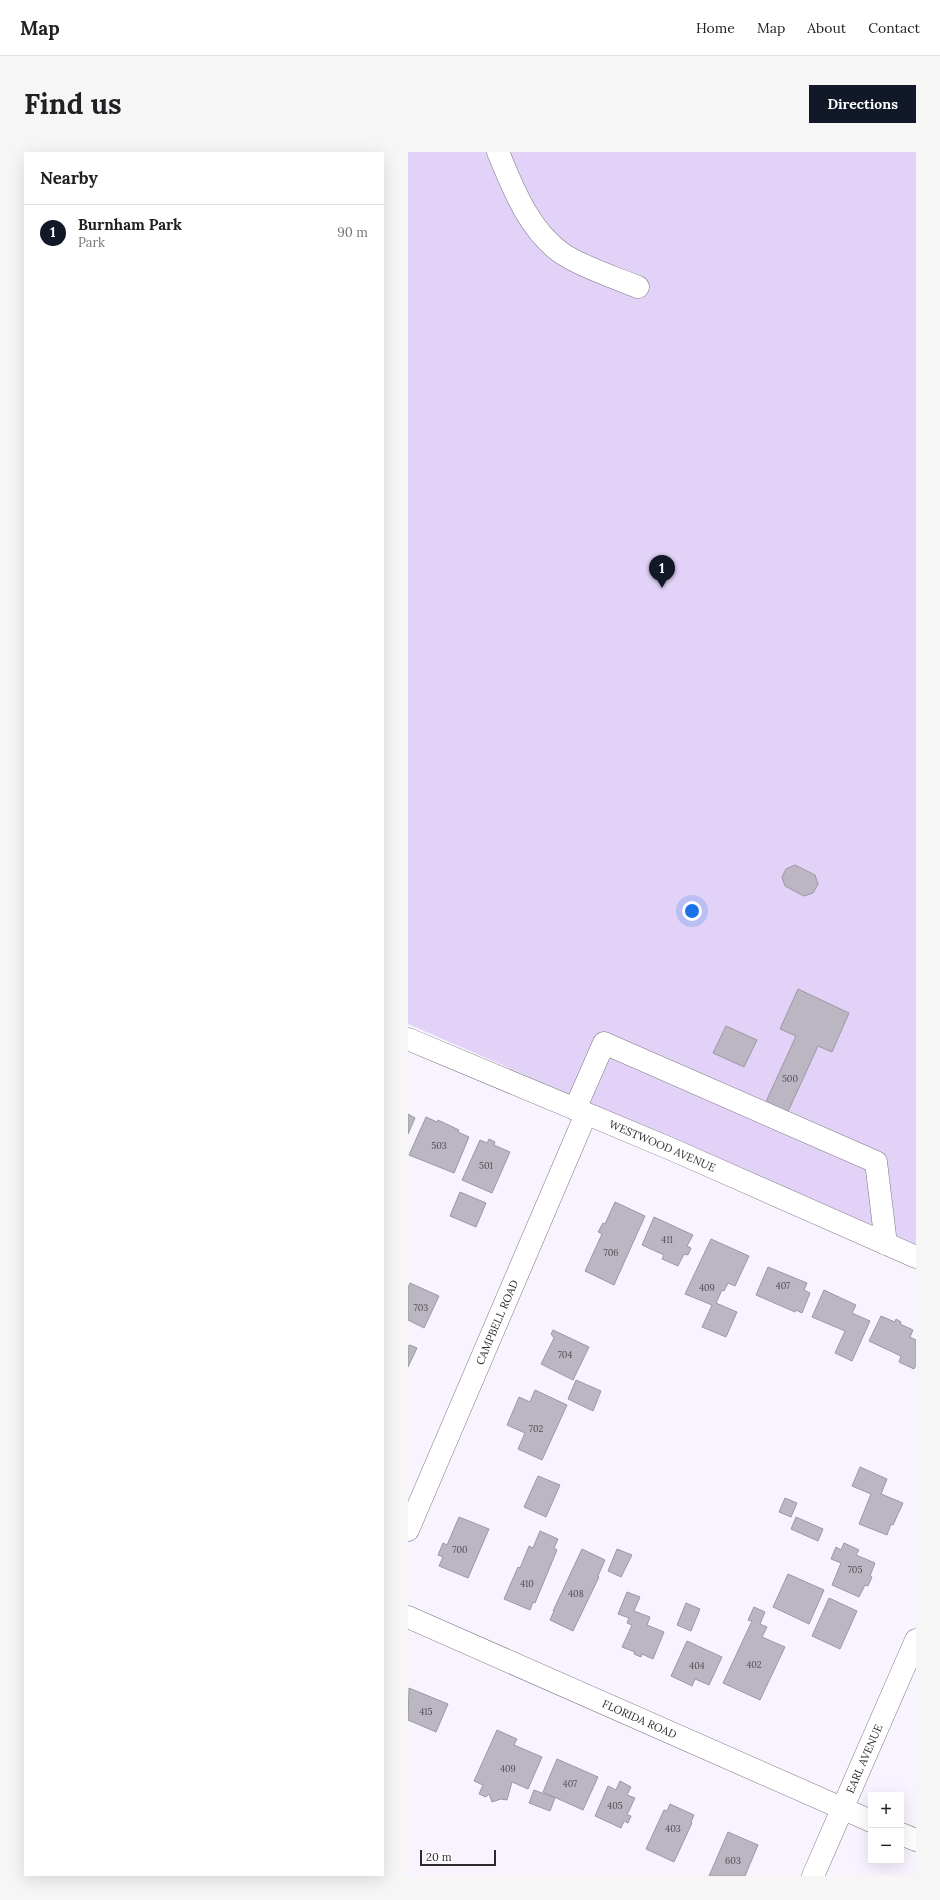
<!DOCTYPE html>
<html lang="en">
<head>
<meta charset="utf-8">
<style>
  :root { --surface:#fff; --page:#f6f6f6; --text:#202124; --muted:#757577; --line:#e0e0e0; --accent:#111827 }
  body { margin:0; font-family:Lora,serif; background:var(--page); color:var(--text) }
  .controls { position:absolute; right:12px; bottom:12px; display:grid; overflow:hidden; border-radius:0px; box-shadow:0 4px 16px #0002 }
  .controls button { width:36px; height:36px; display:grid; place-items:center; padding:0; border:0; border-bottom:1px solid var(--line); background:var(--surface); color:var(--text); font:20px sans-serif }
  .scale { position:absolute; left:12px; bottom:10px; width:76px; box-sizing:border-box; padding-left:4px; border:2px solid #2c2a2f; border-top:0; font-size:11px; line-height:14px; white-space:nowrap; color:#2c2a2f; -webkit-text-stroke:3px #fff; paint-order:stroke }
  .you { position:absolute; left:284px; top:759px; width:14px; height:14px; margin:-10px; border:3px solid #fff; border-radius:50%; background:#1a73e8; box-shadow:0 0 0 6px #1a73e833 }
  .badge { display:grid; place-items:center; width:26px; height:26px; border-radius:50%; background:var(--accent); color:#fff; font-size:13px; font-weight:700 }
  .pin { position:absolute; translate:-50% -33px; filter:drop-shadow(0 1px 2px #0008) }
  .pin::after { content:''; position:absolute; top:21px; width:14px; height:12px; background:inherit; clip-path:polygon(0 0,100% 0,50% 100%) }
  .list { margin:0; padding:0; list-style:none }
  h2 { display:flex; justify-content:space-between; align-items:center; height:52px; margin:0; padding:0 16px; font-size:17px }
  h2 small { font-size:13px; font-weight:400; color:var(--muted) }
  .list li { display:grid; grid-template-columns:26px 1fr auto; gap:12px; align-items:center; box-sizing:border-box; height:56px; padding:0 16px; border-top:1px solid var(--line) }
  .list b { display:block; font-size:15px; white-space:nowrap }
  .list p { margin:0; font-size:13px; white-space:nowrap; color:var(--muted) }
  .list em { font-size:13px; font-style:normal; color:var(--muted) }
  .map { position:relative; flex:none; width:508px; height:1724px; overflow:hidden; border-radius:0px }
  header { display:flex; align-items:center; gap:24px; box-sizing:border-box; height:56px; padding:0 20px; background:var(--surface); border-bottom:1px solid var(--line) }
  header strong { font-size:19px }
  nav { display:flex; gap:22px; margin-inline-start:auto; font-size:14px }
  .intro { display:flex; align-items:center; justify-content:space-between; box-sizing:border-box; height:96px; padding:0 24px }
  h1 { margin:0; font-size:28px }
  .button { padding:10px 18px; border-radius:0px; background:var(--accent); color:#fff; font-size:14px; font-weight:700 }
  main { display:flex; gap:24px; padding:0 24px }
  aside { flex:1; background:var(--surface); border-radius:0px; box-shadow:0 4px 16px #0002 }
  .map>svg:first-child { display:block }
  .green { fill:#e2d2f7 }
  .building { fill:#bbb6c2; stroke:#9c98a2 }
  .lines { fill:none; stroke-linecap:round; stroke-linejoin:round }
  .minor-casing { stroke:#7c7882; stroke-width:23 }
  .minor { stroke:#fff; stroke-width:22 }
  .labels { text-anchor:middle; stroke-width:3; stroke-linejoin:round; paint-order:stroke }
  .number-label { font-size:9px; fill:#504d54 }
  .street-label { font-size:11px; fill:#2c2a2f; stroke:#fff }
</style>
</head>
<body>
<header>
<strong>Map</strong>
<nav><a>Home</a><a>Map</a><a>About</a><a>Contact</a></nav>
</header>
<div class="intro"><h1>Find us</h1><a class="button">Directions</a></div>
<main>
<aside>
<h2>Nearby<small></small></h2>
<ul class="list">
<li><span class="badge">1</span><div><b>Burnham Park</b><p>Park</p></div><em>90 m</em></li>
</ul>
</aside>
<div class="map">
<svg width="508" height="1724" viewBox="0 0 508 1724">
  <rect width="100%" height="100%" fill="#f8f3ff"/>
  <polygon class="green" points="0,0 508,0 508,1093 0,872"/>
  <g class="building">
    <polygon points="387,713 407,723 410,732 405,741 396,744 377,734 374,725 378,717"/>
    <polygon points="390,837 441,861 424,900 410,894 378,964 356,954 388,884 372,877"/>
    <polygon points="318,874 349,888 336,915 305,901"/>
    <polygon points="0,962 7,966 0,982"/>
    <polygon points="18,965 29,970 30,968 51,978 50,980 61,985 46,1021 1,1003"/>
    <polygon points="81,987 87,990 86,993 102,1000 84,1041 54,1028 72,988 79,991"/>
    <polygon points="52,1040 78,1051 68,1075 42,1064"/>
    <polygon points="207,1050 237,1064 206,1133 177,1119 194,1082 190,1080 195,1071 197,1072"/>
    <polygon points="246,1065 285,1083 279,1094 283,1096 280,1103 276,1102 270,1114 254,1107 256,1103 234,1093"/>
    <polygon points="303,1087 341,1104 327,1134 320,1131 316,1139 314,1138 308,1151 329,1160 318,1185 294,1175 304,1153 277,1142"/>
    <polygon points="360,1115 399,1131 396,1138 402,1141 394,1161 388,1158 387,1160 348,1143"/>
    <polygon points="2,1131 31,1144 16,1176 0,1168 0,1136"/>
    <polygon points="416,1138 448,1153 444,1161 462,1169 444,1209 427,1201 437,1179 404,1165"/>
    <polygon points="473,1164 487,1170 488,1167 493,1170 492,1172 505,1178 502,1185 508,1188 508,1213 506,1217 491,1210 493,1204 461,1189"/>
    <polygon points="145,1178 181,1195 165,1228 133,1212 146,1186 143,1182"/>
    <polygon points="2,1193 9,1196 0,1215 0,1194"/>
    <polygon points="168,1228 193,1239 185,1259 160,1247"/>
    <polygon points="127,1238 159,1253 134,1308 110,1297 117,1281 99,1273 111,1245 122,1250"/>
    <polygon points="452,1315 479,1327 473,1342 495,1351 485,1373 483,1372 479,1383 451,1372 463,1342 444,1334"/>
    <polygon points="130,1324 152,1333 138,1365 116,1355"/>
    <polygon points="377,1346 389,1351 383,1365 371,1360"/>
    <polygon points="51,1365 81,1377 60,1426 31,1414 35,1405 30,1403 35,1391 39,1393"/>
    <polygon points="388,1365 415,1377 410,1389 383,1377"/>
    <polygon points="132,1379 150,1387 146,1396 149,1398 127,1451 125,1450 122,1458 96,1447 110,1415 112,1416 121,1394 125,1396"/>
    <polygon points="436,1391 451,1398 448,1403 467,1411 462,1424 464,1425 460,1434 457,1433 451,1445 424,1433 433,1411 423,1407 428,1395 433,1398"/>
    <polygon points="174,1397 197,1408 190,1424 191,1425 165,1479 142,1468 146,1459 145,1459"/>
    <polygon points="209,1397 224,1403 213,1425 200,1419"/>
    <polygon points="380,1422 416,1438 401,1472 365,1455"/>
    <polygon points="219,1440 232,1445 226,1459 242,1465 239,1473 256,1480 245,1507 234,1502 233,1505 226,1502 227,1500 214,1495 224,1473 219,1471 221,1466 210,1462"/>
    <polygon points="421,1446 449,1459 432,1497 404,1484"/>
    <polygon points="278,1451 292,1457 283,1479 269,1473"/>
    <polygon points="346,1455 357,1460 352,1472 359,1475 354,1485 377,1495 352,1548 315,1531 344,1469 340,1468"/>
    <polygon points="279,1489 314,1505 301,1533 287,1527 284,1534 263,1524"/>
    <polygon points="1,1536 40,1552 28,1580 0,1568"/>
    <polygon points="89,1578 109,1587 106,1593 134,1605 120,1637 104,1630 99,1648 93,1647 84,1650 81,1642 78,1645 71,1642 75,1633 66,1629"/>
    <polygon points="149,1607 190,1625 175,1658 135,1640"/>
    <polygon points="212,1629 223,1635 219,1643 227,1646 219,1663 223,1664 220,1671 216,1669 213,1676 187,1664 200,1634 208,1638"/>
    <polygon points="126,1638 147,1646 142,1659 121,1651"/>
    <polygon points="262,1652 286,1663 283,1670 284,1671 266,1710 238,1697 256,1658 259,1659"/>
    <polygon points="320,1680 350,1693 337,1724 301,1724"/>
  </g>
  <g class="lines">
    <defs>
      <g id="minor">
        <path d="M90 0C105 36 121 79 155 102 174 115 208 126 230 135"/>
        <path id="s1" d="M0 887 263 997 508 1105"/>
        <polyline points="167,957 196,891 468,1010 478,1092"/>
        <path id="s2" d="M0 1378 178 962"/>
        <path id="s3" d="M0 1465 463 1669"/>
        <polyline points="493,1682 508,1688"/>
        <path id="s4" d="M405 1724 508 1488"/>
      </g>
    </defs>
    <use href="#minor" class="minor-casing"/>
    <use href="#minor" class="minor"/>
  </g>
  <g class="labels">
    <g class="number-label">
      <text x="382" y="930">500</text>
      <text x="31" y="997">503</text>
      <text x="78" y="1017">501</text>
      <text x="259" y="1091">411</text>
      <text x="203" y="1104">706</text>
      <text x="375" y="1137">407</text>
      <text x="299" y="1139">409</text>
      <text x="13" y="1159">703</text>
      <text x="157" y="1206">704</text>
      <text x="128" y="1280">702</text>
      <text x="52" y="1401">700</text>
      <text x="447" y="1421">705</text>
      <text x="119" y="1435">410</text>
      <text x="168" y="1445">408</text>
      <text x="346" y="1516">402</text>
      <text x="289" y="1517">404</text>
      <text x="18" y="1563">415</text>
      <text x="100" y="1620">409</text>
      <text x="162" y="1635">407</text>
      <text x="207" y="1657">405</text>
      <text x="265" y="1680">403</text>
      <text x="325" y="1712">603</text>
    </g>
    <g class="street-label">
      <text dy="4" stroke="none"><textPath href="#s1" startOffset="276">WESTWOOD AVENUE</textPath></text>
      <text dy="4" stroke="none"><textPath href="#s2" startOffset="226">CAMPBELL ROAD</textPath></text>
      <text dy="4" stroke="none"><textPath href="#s3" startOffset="253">FLORIDA ROAD</textPath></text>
      <text dy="4" stroke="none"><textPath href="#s4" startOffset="128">EARL AVENUE</textPath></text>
    </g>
  </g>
</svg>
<div class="controls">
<button>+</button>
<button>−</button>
</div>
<div class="scale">20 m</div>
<div class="you"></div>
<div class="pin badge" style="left:254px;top:436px">1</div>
</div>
</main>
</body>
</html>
